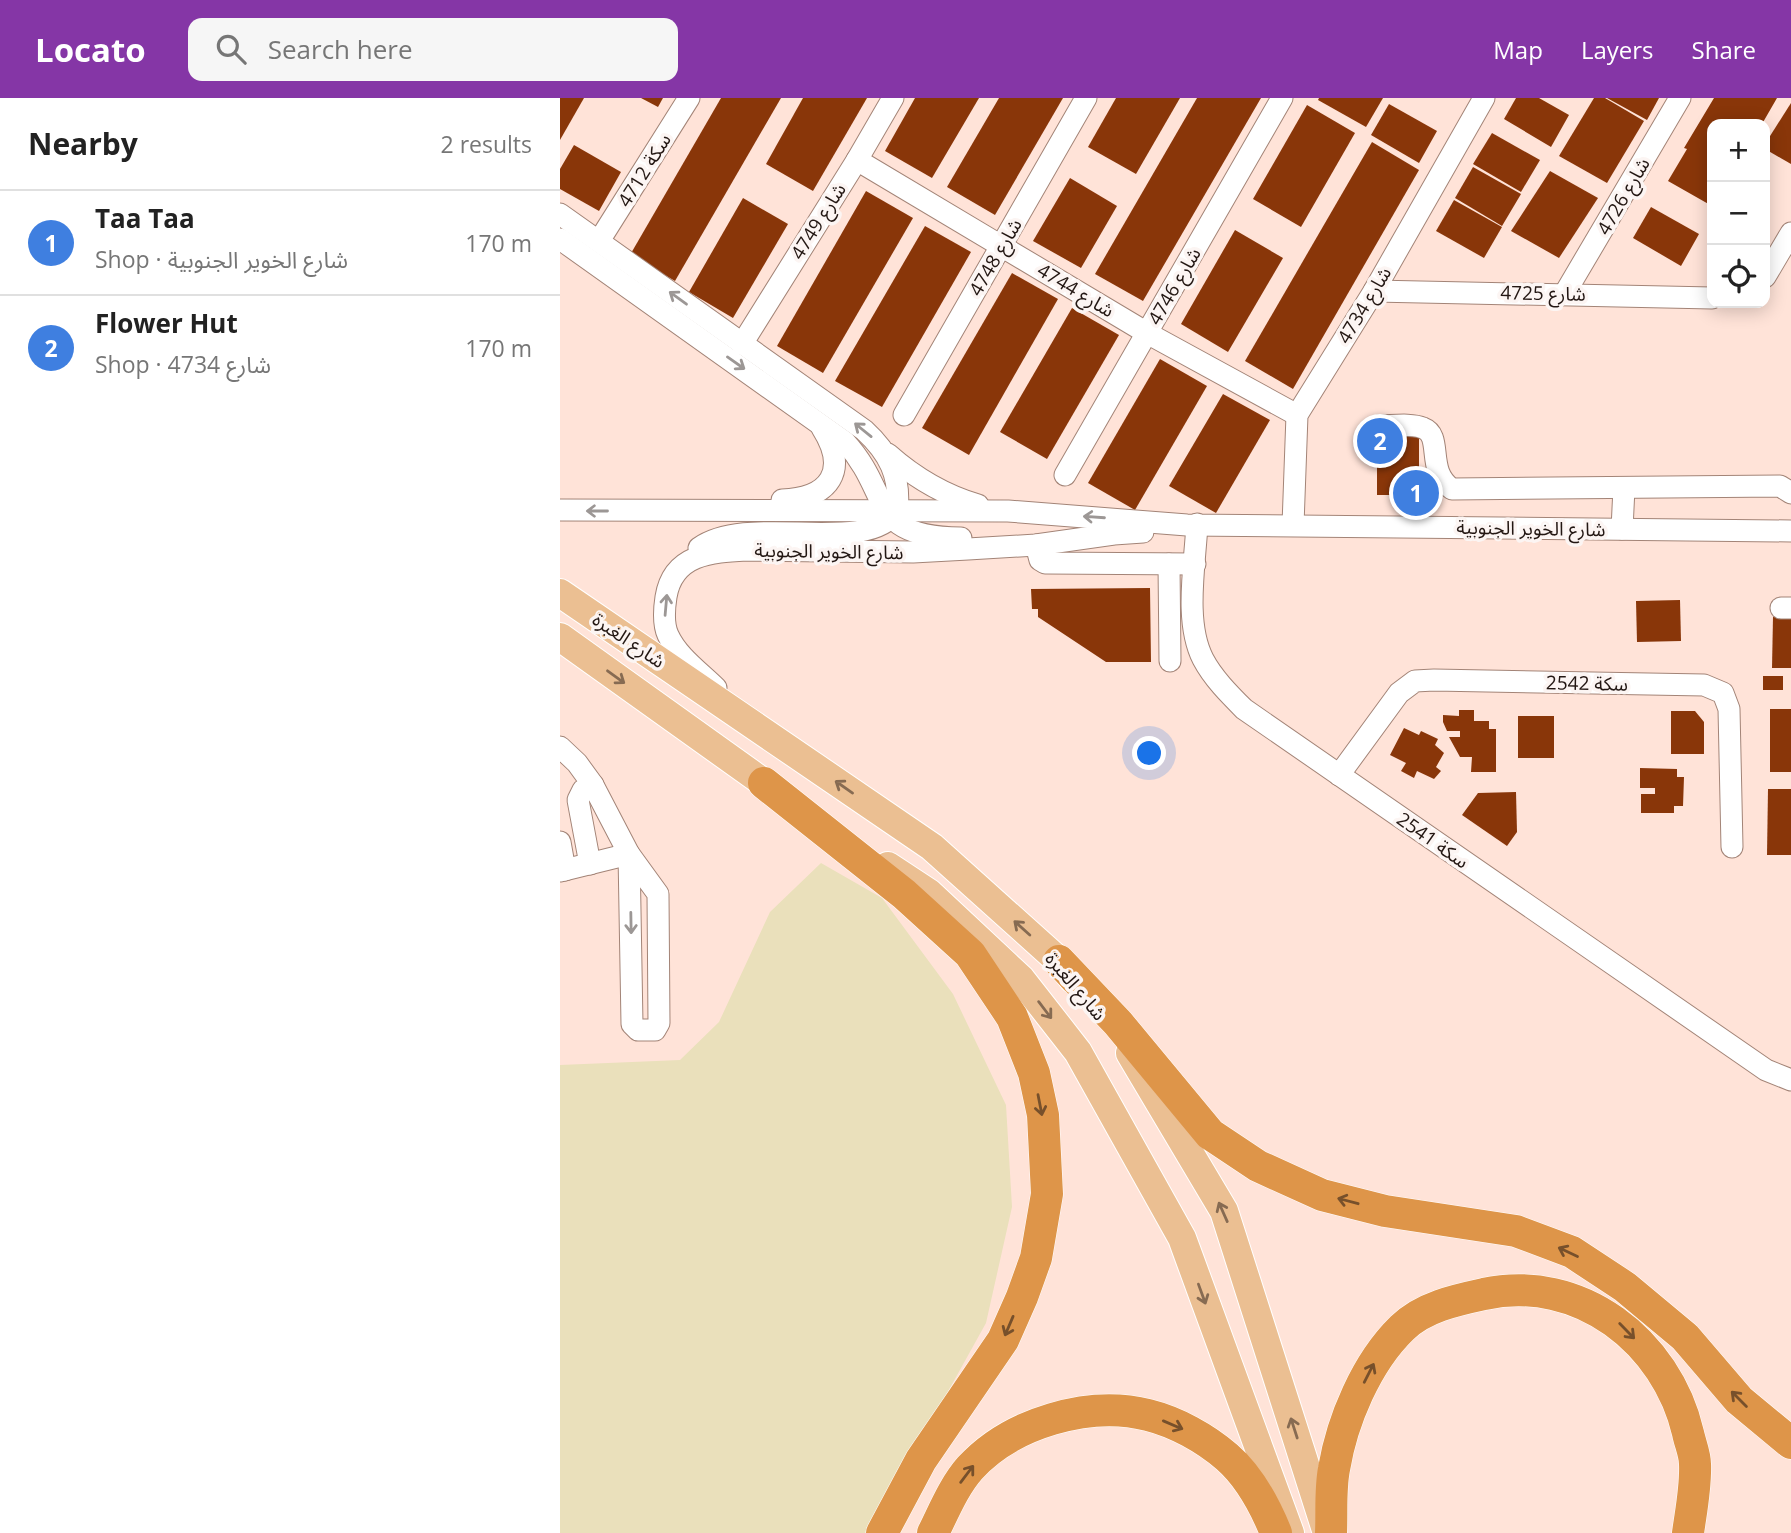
<!DOCTYPE html>
<html lang="en">
<head>
<meta charset="utf-8">
<style>
  :root { --surface:#fff; --page:#f6f6f6; --text:#222; --muted:#767676; --line:#e0e0e0; --accent:#8536a6 }
  body { margin:0; font-family:"Open Sans","Noto Sans Arabic",sans-serif; background:var(--page); color:var(--text) }
  .controls { position:absolute; right:21px; top:21px; display:grid; overflow:hidden; border-radius:14px; box-shadow:0 4px 18px #0003 }
  .controls button { width:63px; height:63px; display:grid; place-items:center; padding:0; border:0; border-bottom:2px solid var(--line); background:var(--surface); color:var(--text); font:35px sans-serif }
  .you { position:absolute; left:590px; top:656px; width:24px; height:24px; margin:-18px; border:5px solid #fff; border-radius:50%; background:#1a73e8; box-shadow:0 0 0 10px #1a73e833 }
  .badge { display:grid; place-items:center; width:46px; height:46px; border-radius:50%; background:var(--accent); color:#fff; font-size:23px; font-weight:700 }
  .pin { position:absolute; translate:-50% -50%; border:4px solid #fff; box-shadow:0 2px 7px #0006 }
  .list { margin:0; padding:0; list-style:none }
  h2 { display:flex; justify-content:space-between; align-items:center; height:91px; margin:0; padding:0 28px; font-size:30px }
  h2 small { font-size:23px; font-weight:400; color:var(--muted) }
  .list li { display:grid; grid-template-columns:46px 1fr auto; gap:21px; align-items:center; box-sizing:border-box; height:105px; padding:0 28px; border-top:2px solid var(--line) }
  .list b { display:block; font-size:26px; white-space:nowrap }
  .list p { margin:0; font-size:23px; white-space:nowrap; color:var(--muted) }
  .list em { font-size:23px; font-style:normal; color:var(--muted) }
  .icon { flex:none; width:38px; height:38px; fill:none; stroke:currentColor; stroke-width:2; stroke-linecap:round; stroke-linejoin:round }
  .map { position:relative; flex:none; width:1231px; height:1435px; overflow:hidden }
  header { display:flex; align-items:center; gap:42px; box-sizing:border-box; height:98px; padding:0 35px; background:var(--accent); color:#fff }
  header strong { font-size:33px }
  nav { display:flex; gap:38px; margin-inline-start:auto; font-size:24px }
  .search { width:490px; height:63px; background:var(--page); display:flex; align-items:center; gap:18px; box-sizing:border-box; padding:0 24px; border-radius:14px; color:var(--muted); font-size:26px }
  main { display:flex }
  aside { flex:1; background:var(--surface) }
  .map>svg:first-child { display:block }
  .sand { fill:#eae0bb }
  .building { fill:#893609 }
  .lines { fill:none; stroke-linecap:round; stroke-linejoin:round }
  .minor-casing { stroke:#a38477; stroke-width:23 }
  .major-casing { stroke:#fff; stroke-width:30 }
  .highway-casing { stroke:#fff; stroke-width:33 }
  .minor { stroke:#fff; stroke-width:21 }
  .major { stroke:#ebbf92; stroke-width:28 }
  .highway { stroke:#de9549; stroke-width:32 }
  .oneway { stroke:#9c9795 }
  .oneway2 { stroke:#876b52 }
  .oneway3 { stroke:#77502b }
  .labels { text-anchor:middle; stroke-width:7; stroke-linejoin:round; paint-order:stroke }
  .street-label { font-size:19px; fill:#231713; stroke:#fcf5f3 }
</style>
</head>
<body>
<header>
<strong>Locato</strong>
<div class="search"><svg class="icon" aria-label="search" viewBox="0 0 24 24"><circle cx="10" cy="10" r="6"/><path d="M15 15l6 6"/></svg>Search here</div>
<nav><a>Map</a><a>Layers</a><a>Share</a></nav>
</header>
<main>
<aside>
<h2>Nearby<small>2 results</small></h2>
<ul class="list">
<li><span class="badge" style="background:#3f7fe0">1</span><div><b>Taa Taa</b><p>Shop · شارع الخوير الجنوبية</p></div><em>170 m</em></li>
<li><span class="badge" style="background:#3f7fe0">2</span><div><b>Flower Hut</b><p>Shop · 4734 شارع</p></div><em>170 m</em></li>
</ul>
</aside>
<div class="map">
<svg width="1231" height="1435" viewBox="0 0 1231 1435">
  <rect width="100%" height="100%" fill="#ffe3d8"/>
  <polygon class="sand" points="261,765 322,800 393,896 446,1007 452,1109 426,1225 345,1371 312,1435 0,1435 0,967 120,962 159,924 210,814"/>
  <g class="building">
    <polygon points="0,0 24,0 0,42"/>
    <polygon points="81,0 103,0 98,9"/>
    <polygon points="161,0 221,0 115,183 70,157"/>
    <polygon points="243,0 307,0 253,93 206,66"/>
    <polygon points="355,0 419,0 372,80 325,53"/>
    <polygon points="439,0 503,0 435,117 387,89"/>
    <polygon points="556,0 620,0 576,76 528,49"/>
    <polygon points="637,0 701,0 583,203 535,176"/>
    <polygon points="759,0 823,0 806,29 758,2"/>
    <polygon points="956,0 979,0 1009,17 991,49 944,21"/>
    <polygon points="1034,0 1045,0 1084,23 1047,85 999,58"/>
    <polygon points="1047,0 1099,0 1087,22"/>
    <polygon points="1154,0 1217,0 1202,26 1152,26 1152,108 1108,83 1127,51 1124,50"/>
    <polygon points="1231,5 1231,66 1205,51 1205,46"/>
    <polygon points="829,6 877,33 859,65 811,37"/>
    <polygon points="747,7 795,35 741,129 693,101"/>
    <polygon points="932,35 980,62 961,94 913,66"/>
    <polygon points="812,44 859,72 733,291 685,263"/>
    <polygon points="14,47 61,74 39,113 0,91 0,71"/>
    <polygon points="913,69 961,96 942,128 895,100"/>
    <polygon points="990,73 1038,100 999,160 951,133"/>
    <polygon points="510,80 557,108 521,170 473,143"/>
    <polygon points="306,93 353,120 263,275 217,248"/>
    <polygon points="183,100 228,126 173,220 129,194"/>
    <polygon points="894,102 942,129 924,160 876,133"/>
    <polygon points="1091,109 1139,136 1121,168 1073,140"/>
    <polygon points="365,128 411,154 322,309 275,283"/>
    <polygon points="675,132 723,160 668,254 621,226"/>
    <polygon points="452,175 498,201 409,357 362,330"/>
    <polygon points="512,210 559,237 487,361 440,334"/>
    <polygon points="600,261 647,288 575,412 528,385"/>
    <polygon points="663,296 710,322 656,415 609,388"/>
    <rect x="817" y="339" width="42" height="58"/>
    <polygon points="590,490 591,564 546,564 478,519 478,511 472,511 471,491"/>
    <polygon points="1120,502 1121,543 1077,544 1076,503"/>
    <polygon points="1213,519 1231,520 1231,570 1212,570"/>
    <rect x="1203" y="578" width="20" height="14"/>
    <rect x="1210" y="611" width="21" height="63"/>
    <polygon points="899,612 914,612 914,623 929,623 929,631 936,631 936,674 911,674 912,659 900,659 889,639 900,639 900,633 887,633 883,624 883,617 899,618"/>
    <polygon points="1111,613 1135,613 1144,624 1144,656 1111,656"/>
    <rect x="958" y="618" width="36" height="42"/>
    <polygon points="844,630 859,637 861,633 878,641 875,647 884,655 876,669 881,673 874,681 857,673 854,680 841,673 846,665 830,657"/>
    <polygon points="1080,670 1117,671 1117,679 1124,679 1123,708 1114,708 1114,715 1081,715 1081,696 1095,696 1095,690 1080,690"/>
    <polygon points="1208,691 1231,691 1231,757 1207,757"/>
    <polygon points="956,694 957,734 947,748 902,717 918,695"/>
  </g>
  <g class="lines">
    <defs>
      <g id="minor">
        <polyline points="297,62 587,235 737,317"/>
        <path d="M0 116 304 332C329 355 341 378 337 413"/>
        <path d="M0 141 285 344C333 396 306 439 401 440"/>
        <polyline points="39,143 129,0"/>
        <polyline points="1205,179 1231,135"/>
        <polyline points="814,193 1152,200"/>
        <polyline points="1005,195 1120,0"/>
        <polyline points="182,246 297,62 333,0"/>
        <polyline points="344,317 526,0"/>
        <path d="M819 328C832 328 851 325 863 330 884 338 865 373 892 391L1220 388 1231 395"/>
        <path d="M328 356C355 380 384 397 418 407"/>
        <polyline points="505,377 722,0"/>
        <path d="M222 402C270 400 289 373 262 330"/>
        <polyline points="0,412 448,413 627,427 1231,433"/>
        <path d="M637 426C635 467 624 524 643 561 653 580 669 596 684 611L1206 972 1231 982"/>
        <polyline points="733,427 737,317 814,193 924,0"/>
        <polyline points="1062,431 1064,390"/>
        <polyline points="476,447 480,462 485,465 635,466"/>
        <path d="M139 450C190 414 306 459 337 413"/>
        <polyline points="609,466 610,563"/>
        <polyline points="1221,510 1231,510"/>
        <path d="M156 590C140 574 118 559 108 537 103 526 104 512 106 499 113 456 151 454 187 452L353 454 408 451 476 447 554 436 583 434"/>
        <polyline points="0,649 17,665 33,687 69,756 98,796 99,925 95,932 78,932 72,926 69,756"/>
        <polyline points="779,677 839,595 855,583 874,582 1144,587 1163,595 1169,611 1172,749"/>
        <polyline points="0,744 5,772"/>
        <polyline points="30,766 18,702 23,692 33,687"/>
        <polyline points="0,773 69,756"/>
      </g>
      <g id="major">
        <polyline points="0,495 372,749 499,863 513,881"/>
        <polyline points="0,539 221,697"/>
        <polyline points="328,768 369,795 461,881 518,954 622,1140 730,1435"/>
        <polyline points="570,955 664,1113 766,1432"/>
      </g>
      <g id="highway">
        <polyline points="204,685 344,796 410,856 452,919 474,975 483,1017 487,1096 476,1160 462,1199 443,1242 361,1362 322,1435"/>
        <polyline points="499,863 558,925 650,1036 698,1068 762,1097 825,1113 956,1133 1012,1154 1065,1189 1125,1239 1179,1302 1231,1345"/>
        <path d="M373 1435C384 1413 394 1388 410 1370 451 1325 529 1302 588 1317 616 1324 645 1340 667 1359 690 1379 705 1408 716 1435"/>
        <path d="M771 1435C772 1414 770 1392 774 1371 782 1323 806 1265 842 1230 863 1209 896 1202 924 1196 1020 1175 1107 1244 1128 1335 1130 1345 1135 1356 1135 1366 1136 1389 1131 1413 1128 1435"/>
      </g>
    </defs>
    <use href="#minor" class="minor-casing"/>
    <use href="#major" class="major-casing"/>
    <use href="#highway" class="highway-casing"/>
    <use href="#minor" class="minor"/>
    <use href="#major" class="major"/>
    <use href="#highway" class="highway"/>
  </g>
  <defs><path id="oneway-shaft" d="M-6 0H5M1.5-3L5.5 0L1.5 3" fill="none" stroke-width="1.6" stroke-linecap="round" stroke-linejoin="round" transform="scale(1.75)"/></defs>
  <g class="oneway">
    <use href="#oneway-shaft" transform="translate(118 200) rotate(-144)"/>
    <use href="#oneway-shaft" transform="translate(176 265) rotate(35)"/>
    <use href="#oneway-shaft" transform="translate(303 332) rotate(-141)"/>
    <use href="#oneway-shaft" transform="translate(37 413) rotate(-180)"/>
    <use href="#oneway-shaft" transform="translate(534 419) rotate(-176)"/>
    <use href="#oneway-shaft" transform="translate(106 507) rotate(-85)"/>
    <use href="#oneway-shaft" transform="translate(71 825) rotate(89)"/>
  </g>
  <g class="oneway2">
    <use href="#oneway-shaft" transform="translate(56 579) rotate(36)"/>
    <use href="#oneway-shaft" transform="translate(284 689) rotate(-145)"/>
    <use href="#oneway-shaft" transform="translate(462 830) rotate(-138)"/>
    <use href="#oneway-shaft" transform="translate(485 912) rotate(53)"/>
    <use href="#oneway-shaft" transform="translate(663 1114) rotate(-114)"/>
    <use href="#oneway-shaft" transform="translate(642 1196) rotate(70)"/>
    <use href="#oneway-shaft" transform="translate(734 1330) rotate(-108)"/>
  </g>
  <g class="oneway3">
    <use href="#oneway-shaft" transform="translate(480 1007) rotate(79)"/>
    <use href="#oneway-shaft" transform="translate(788 1103) rotate(-165)"/>
    <use href="#oneway-shaft" transform="translate(1008 1154) rotate(-155)"/>
    <use href="#oneway-shaft" transform="translate(449 1228) rotate(113)"/>
    <use href="#oneway-shaft" transform="translate(1067 1233) rotate(46)"/>
    <use href="#oneway-shaft" transform="translate(809 1275) rotate(-63)"/>
    <use href="#oneway-shaft" transform="translate(1179 1301) rotate(-135)"/>
    <use href="#oneway-shaft" transform="translate(613 1327) rotate(23)"/>
    <use href="#oneway-shaft" transform="translate(407 1376) rotate(-53)"/>
  </g>
  <g class="labels">
    <g class="street-label">
      <text transform="translate(84 72) rotate(-58)" y="7">سكة 4712</text>
      <text transform="translate(1063 98) rotate(-60)" y="7">4726 شارع</text>
      <text transform="translate(258 123) rotate(-58)" y="7">4749 شارع</text>
      <text transform="translate(435 159) rotate(-60)" y="7">4748 شارع</text>
      <text transform="translate(614 188) rotate(-60)" y="7">4746 شارع</text>
      <text transform="translate(516 192) rotate(31)" y="7">4744 شارع</text>
      <text transform="translate(983 195) rotate(1)" y="7">4725 شارع</text>
      <text transform="translate(804 207) rotate(-59)" y="7">4734 شارع</text>
      <text transform="translate(971 430) rotate(1)" y="7">شارع الخوير الجنوبية</text>
      <text transform="translate(269 453) rotate(1)" y="7">شارع الخوير الجنوبية</text>
      <text transform="translate(69 542) rotate(34)" y="7">شارع الغبرة</text>
      <text transform="translate(1027 585) rotate(1)" y="7">سكة 2542</text>
      <text transform="translate(873 742) rotate(35)" y="7">سكة 2541</text>
      <text transform="translate(516 888) rotate(50)" y="7">شارع الغبرة</text>
    </g>
  </g>
</svg>
<div class="controls">
<button>+</button>
<button>−</button>
<button><svg class="icon" aria-label="locate" viewBox="0 0 24 24"><circle cx="12" cy="12" r="6"/><path d="M12 2v4M12 18v4M2 12h4M18 12h4"/></svg></button>
</div>
<div class="you"></div>
<div class="pin badge" style="left:856px;top:395px;background:#3f7fe0">1</div>
<div class="pin badge" style="left:820px;top:343px;background:#3f7fe0">2</div>
</div>
</main>
</body>
</html>
